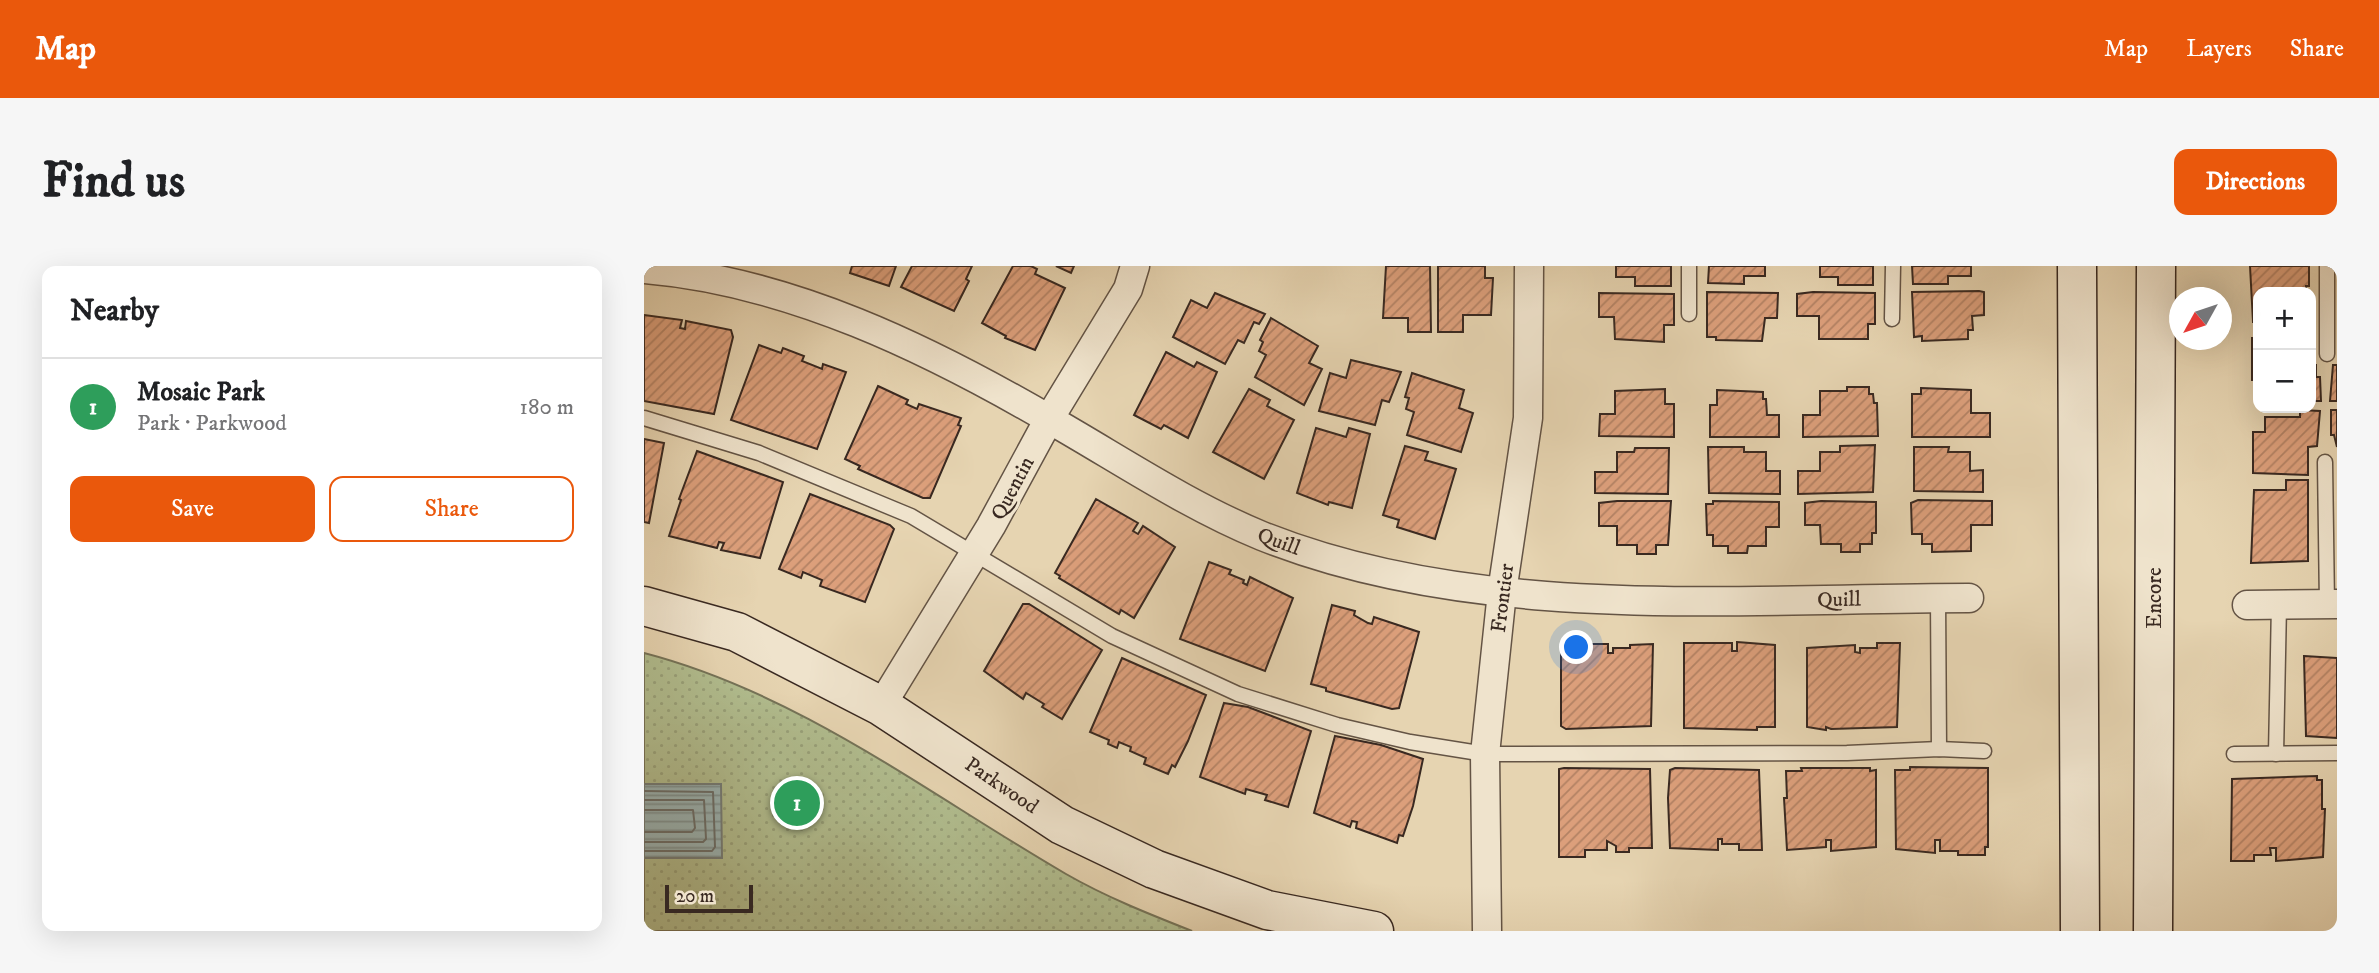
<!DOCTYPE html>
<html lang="en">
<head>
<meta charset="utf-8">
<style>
  :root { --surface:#fff; --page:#f6f6f6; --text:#202124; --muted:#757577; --line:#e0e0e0; --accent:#ea580c }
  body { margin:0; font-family:"IM FELL DW Pica",serif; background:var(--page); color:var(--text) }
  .controls { position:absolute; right:21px; top:21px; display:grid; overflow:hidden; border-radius:14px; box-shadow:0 7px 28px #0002 }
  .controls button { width:63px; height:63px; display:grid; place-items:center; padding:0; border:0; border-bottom:2px solid var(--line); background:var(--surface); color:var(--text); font:35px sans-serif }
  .compass { position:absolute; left:1525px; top:21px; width:63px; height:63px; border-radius:50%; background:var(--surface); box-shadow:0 7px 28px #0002; rotate:230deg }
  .scale { position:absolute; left:21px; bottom:18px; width:88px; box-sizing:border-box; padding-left:7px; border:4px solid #392921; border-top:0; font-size:19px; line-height:24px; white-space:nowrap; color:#392921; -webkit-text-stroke:5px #efe3cc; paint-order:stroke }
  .you { position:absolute; left:933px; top:382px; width:24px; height:24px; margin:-18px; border:5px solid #fff; border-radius:50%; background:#1a73e8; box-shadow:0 0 0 10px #1a73e833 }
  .badge { display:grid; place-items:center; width:46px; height:46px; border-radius:50%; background:var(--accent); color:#fff; font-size:23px; font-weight:700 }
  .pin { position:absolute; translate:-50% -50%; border:4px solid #fff; box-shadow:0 2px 7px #0006 }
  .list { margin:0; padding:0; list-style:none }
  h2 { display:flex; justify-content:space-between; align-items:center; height:91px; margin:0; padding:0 28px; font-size:30px }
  h2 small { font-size:23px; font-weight:400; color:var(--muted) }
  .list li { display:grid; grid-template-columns:46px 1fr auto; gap:21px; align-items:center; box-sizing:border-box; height:98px; padding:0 28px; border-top:2px solid var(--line) }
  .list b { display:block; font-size:26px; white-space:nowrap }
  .list p { margin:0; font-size:23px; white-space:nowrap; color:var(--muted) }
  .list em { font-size:23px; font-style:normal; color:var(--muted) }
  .actions { display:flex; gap:14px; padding:21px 28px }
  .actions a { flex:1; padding:16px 0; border:2px solid var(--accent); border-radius:14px; text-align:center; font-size:24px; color:var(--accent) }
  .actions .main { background:var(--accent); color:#fff }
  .map { position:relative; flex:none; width:1693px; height:665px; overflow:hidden; border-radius:14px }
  header { display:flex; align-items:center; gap:42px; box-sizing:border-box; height:98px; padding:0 35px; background:var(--accent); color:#fff }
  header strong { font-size:33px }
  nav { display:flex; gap:38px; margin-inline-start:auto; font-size:24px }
  .intro { display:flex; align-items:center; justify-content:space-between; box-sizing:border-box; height:168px; padding:0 42px }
  h1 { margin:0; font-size:49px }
  .button { padding:18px 32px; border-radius:14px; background:var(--accent); color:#fff; font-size:24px; font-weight:700 }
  main { display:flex; gap:42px; padding:0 42px }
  aside { flex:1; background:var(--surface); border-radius:14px; box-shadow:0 7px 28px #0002 }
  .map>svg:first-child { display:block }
  .grass { fill:url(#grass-dots); stroke:#757358; stroke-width:2 }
  .water { fill:url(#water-rules); stroke:#737d7a; stroke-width:2 }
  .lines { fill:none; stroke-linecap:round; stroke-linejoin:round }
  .shore { stroke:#6a6f6c; stroke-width:2 }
  .building { fill:url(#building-hatch); stroke:#392921; stroke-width:2 }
  .lane-casing { stroke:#645445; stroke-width:17 }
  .street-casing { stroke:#645445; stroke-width:31 }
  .secondary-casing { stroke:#392921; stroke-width:41 }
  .lane { stroke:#efe3cc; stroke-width:14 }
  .street { stroke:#efe3cc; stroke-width:28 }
  .secondary { stroke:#efe3cc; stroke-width:38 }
  .labels { text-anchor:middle; stroke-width:6; stroke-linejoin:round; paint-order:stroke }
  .street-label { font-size:21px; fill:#392921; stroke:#efe3cc }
</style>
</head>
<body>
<header>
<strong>Map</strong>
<nav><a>Map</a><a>Layers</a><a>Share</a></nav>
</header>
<div class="intro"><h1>Find us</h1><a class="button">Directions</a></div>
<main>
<aside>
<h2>Nearby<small></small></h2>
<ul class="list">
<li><span class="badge" style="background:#2e9e5b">1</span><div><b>Mosaic Park</b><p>Park · Parkwood</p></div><em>180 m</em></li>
</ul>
<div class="actions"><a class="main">Save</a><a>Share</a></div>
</aside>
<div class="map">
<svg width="1693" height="665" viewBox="0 0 1693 665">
  <defs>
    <pattern id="grass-dots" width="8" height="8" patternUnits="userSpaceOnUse" patternTransform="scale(1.75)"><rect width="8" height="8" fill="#b1bd8f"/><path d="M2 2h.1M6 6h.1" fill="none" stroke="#99a27b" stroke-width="1.8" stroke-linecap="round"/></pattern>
    <pattern id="water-rules" width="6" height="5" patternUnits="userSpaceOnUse" patternTransform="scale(1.75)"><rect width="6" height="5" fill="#9ab5b6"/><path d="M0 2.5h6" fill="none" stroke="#7f9394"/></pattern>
    <pattern id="building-hatch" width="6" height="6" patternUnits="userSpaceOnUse" patternTransform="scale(1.75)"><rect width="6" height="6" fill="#dc9f7b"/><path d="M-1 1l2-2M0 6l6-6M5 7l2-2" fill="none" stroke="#b38264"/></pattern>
  </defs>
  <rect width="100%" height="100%" fill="#e6d4b1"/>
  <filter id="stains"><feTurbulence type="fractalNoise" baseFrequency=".00286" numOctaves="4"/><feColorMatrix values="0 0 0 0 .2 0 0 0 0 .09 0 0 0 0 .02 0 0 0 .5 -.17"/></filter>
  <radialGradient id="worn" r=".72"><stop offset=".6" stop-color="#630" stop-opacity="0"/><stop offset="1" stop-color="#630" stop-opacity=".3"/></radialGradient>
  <path class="grass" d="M0 387C157 428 284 528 422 608 462 631 505 648 548 665H0Z"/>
  <polygon class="water" points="0,518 77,518 78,592 0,592"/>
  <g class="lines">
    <g class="shore">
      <polyline points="0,525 69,526 71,581 68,585 0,585"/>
      <polyline points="0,534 60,534 62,573 59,576 0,576"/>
      <polyline points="0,544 49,544 51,562 48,566 0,566"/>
    </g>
  </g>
  <g class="building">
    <polygon points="208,0 252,0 245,20 206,7"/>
    <polygon points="268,0 328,0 322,13 325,15 310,45 257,21"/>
    <polygon points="369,0 387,0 393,3 391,8 421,22 391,84 361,72 362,70 338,57"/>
    <polygon points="412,0 430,0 427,7"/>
    <polygon points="742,0 786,0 787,66 764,66 764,52 739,52"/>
    <polygon points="794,0 841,0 841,12 849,12 847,49 819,49 819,66 794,66"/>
    <polygon points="972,0 1027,0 1027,20 991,20 991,11 972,11"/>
    <polygon points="1065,0 1121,0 1121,10 1100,10 1100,18 1064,17"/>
    <polygon points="1176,0 1229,0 1229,19 1194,19 1194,11 1176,11"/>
    <polygon points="1268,0 1327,0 1327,10 1304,10 1304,18 1269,18"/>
    <polygon points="1606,0 1665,0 1665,20 1662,20 1662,26 1614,26 1614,56 1609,56"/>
    <polygon points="1335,25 1340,26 1340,49 1328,50 1329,64 1324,64 1324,73 1278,75 1278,70 1270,71 1268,26"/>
    <polygon points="1063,26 1134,27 1133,52 1121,52 1118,75 1072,74 1072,71 1063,71"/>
    <polygon points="1169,26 1231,27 1231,58 1224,58 1224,73 1175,73 1175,50 1153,50 1153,28"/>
    <polygon points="571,27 621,48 615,58 610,56 600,77 594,74 581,98 529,71 547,34 563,42"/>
    <polygon points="955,27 1030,28 1030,59 1020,59 1020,76 971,73 970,51 955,51"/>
    <polygon points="0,49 38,54 36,62 41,63 42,55 87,64 89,71 70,148 0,135"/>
    <polygon points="627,52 674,80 665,97 678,103 660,139 611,111 622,89 615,85 619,76 616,74"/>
    <rect x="1608" y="72" width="6" height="42"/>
    <polygon points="115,79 137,87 139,82 160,90 158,95 178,103 179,98 202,106 173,183 87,154"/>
    <polygon points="522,86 550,101 553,96 573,106 544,172 520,159 517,163 490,149"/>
    <polygon points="707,94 757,106 745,136 738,134 731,159 675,145 686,107 702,112"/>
    <polygon points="1667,99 1672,99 1672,111 1676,111 1677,135 1667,135"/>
    <polygon points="1689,99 1693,99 1693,135 1686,135"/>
    <polygon points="768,107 820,124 815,142 829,147 817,186 763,169 770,146 762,143 765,132 761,131"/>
    <polygon points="234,120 264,134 262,138 273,143 275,138 317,152 314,159 317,160 286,232 279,232 214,203 216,200 201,193"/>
    <polygon points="1203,121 1225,121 1225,128 1229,128 1230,137 1233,137 1234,170 1159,171 1159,149 1176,149 1176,125 1203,125"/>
    <polygon points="1277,122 1327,124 1327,147 1346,147 1346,171 1268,171 1268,128 1277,128"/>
    <polygon points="605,123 626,134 623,140 650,154 620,213 569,186"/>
    <polygon points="1021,123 1021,138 1030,138 1030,171 955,170 956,148 971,148 971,125"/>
    <polygon points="1073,124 1119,126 1119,133 1122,133 1123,149 1135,149 1135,171 1066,171 1066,139 1073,139"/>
    <polygon points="1656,144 1676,145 1673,180 1664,181 1664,209 1609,207 1609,166 1621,166 1621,151 1656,151"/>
    <polygon points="1687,144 1693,144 1693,181 1690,169 1687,169"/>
    <polygon points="672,162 702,171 705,162 726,168 708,242 685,236 684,239 653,227"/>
    <polygon points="0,173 20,177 5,257 0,256"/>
    <polygon points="1231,179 1229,226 1154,228 1154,205 1176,205 1176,186 1196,186 1196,180"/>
    <polygon points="761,180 784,186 781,194 812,203 791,273 753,261 755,254 739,249"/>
    <polygon points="1064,181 1100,181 1100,186 1122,186 1122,205 1136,205 1136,228 1065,227"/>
    <polygon points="1270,181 1305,181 1304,186 1326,186 1326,205 1339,204 1339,226 1270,225"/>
    <polygon points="991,182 1025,182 1024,228 951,227 951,206 973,206 973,186 990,186"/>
    <polygon points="53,185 139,216 116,292 77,284 80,277 75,276 73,282 25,270 37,234 35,233"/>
    <polygon points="1642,214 1664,214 1664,295 1607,297 1610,224 1642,224"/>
    <polygon points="166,228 246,259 250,263 221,336 176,320 178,314 159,306 157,312 135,303"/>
    <polygon points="452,233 494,257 489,265 494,268 499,260 531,281 490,352 477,344 475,348 415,312 416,310 411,307"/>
    <polygon points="1274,234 1348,235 1348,259 1327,259 1327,285 1288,286 1288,278 1278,278 1278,268 1268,268 1267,237"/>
    <polygon points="973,235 1027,235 1024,279 1012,279 1012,288 993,288 993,279 973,279 973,260 955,260 955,237"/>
    <polygon points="1069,235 1135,236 1135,261 1122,261 1122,280 1104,280 1103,287 1084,287 1084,280 1069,280 1069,269 1063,269 1062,238 1069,238"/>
    <polygon points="1177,235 1232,236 1232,267 1228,267 1228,278 1216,278 1216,286 1197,286 1197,278 1177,278 1176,259 1161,259 1161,237"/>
    <polygon points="565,296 587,304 585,308 600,314 599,317 603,319 606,311 649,332 621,405 536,373"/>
    <polygon points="379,338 385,338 458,384 418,453 398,441 400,438 382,427 379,433 340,405"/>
    <polygon points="688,339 711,345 710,349 724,357 728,358 730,351 775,366 755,442 748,443 682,425 682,422 667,418"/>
    <polygon points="1093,376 1131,379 1131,461 1113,461 1113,464 1040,462 1040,377 1088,377 1088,385 1093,385"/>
    <polygon points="1233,377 1256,377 1253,461 1187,463 1182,461 1182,464 1163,461 1163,382 1211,379 1211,386 1216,387 1216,382 1233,382"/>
    <polygon points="942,378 964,378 964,387 969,387 969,382 986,382 986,379 1009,378 1007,460 922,463 917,460 917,381 942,381"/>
    <polygon points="1660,390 1693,392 1693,472 1662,470"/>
    <polygon points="478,392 562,429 544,475 531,501 528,499 524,508 500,498 502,492 486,485 487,481 475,476 473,482 464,478 465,474 446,466"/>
    <polygon points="580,437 604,441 667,465 644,541 621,534 623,529 602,523 601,528 556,511"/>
    <polygon points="691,470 737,479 779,493 769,540 759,570 755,569 753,577 712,562 713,556 708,555 706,561 670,547"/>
    <polygon points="1266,501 1344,502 1344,581 1341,581 1341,589 1314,589 1314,585 1296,585 1296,574 1291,574 1291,587 1252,583 1251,504 1266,504"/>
    <polygon points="920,502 1006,503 1008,582 985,582 985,586 972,586 972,580 963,575 963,584 941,584 941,591 915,591 915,503"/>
    <polygon points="1031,502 1115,504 1118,584 1095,584 1095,578 1078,578 1078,573 1074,573 1074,584 1026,582 1024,532 1026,504"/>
    <polygon points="1157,502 1226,502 1226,505 1232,504 1232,581 1187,585 1187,574 1182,574 1182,581 1143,584 1140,532 1143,532 1142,505 1158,505"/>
    <polygon points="1673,510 1673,514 1678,514 1678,543 1681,543 1679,591 1632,595 1632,582 1626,582 1627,589 1610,589 1610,595 1587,595 1588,513"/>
  </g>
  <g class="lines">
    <defs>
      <g id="lane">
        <polyline points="1045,0 1045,48"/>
        <polyline points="1248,53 1249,0"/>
        <polyline points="1683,88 1683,0"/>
        <polyline points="0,152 115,187 267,250 468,370 594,428 693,459 766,476 841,488 1203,487 1295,483 1340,485"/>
        <polyline points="1681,196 1683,339"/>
        <polyline points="1294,332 1295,483"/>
        <polyline points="1590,488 1693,487"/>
        <polyline points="1632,488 1635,338"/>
      </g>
      <g id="street">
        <path d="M0 3C146 15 285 83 410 156 478 195 545 240 618 270 836 357 1095 332 1325 332"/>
        <polyline points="1603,339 1693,338"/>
        <polyline points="237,440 347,260 405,153 484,23 491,0"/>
        <polyline points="843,665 841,488 858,326 884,152 885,0"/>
      </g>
      <g id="secondary">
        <polyline points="1433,0 1436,665"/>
        <polyline points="0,340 93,366 237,440 418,559 510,603 623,644 730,665"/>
        <polyline points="1509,665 1512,0"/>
      </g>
    </defs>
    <use href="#lane" class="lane-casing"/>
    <use href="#street" class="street-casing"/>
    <use href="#secondary" class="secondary-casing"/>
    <use href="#lane" class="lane"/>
    <use href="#street" class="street"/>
    <use href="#secondary" class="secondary"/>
  </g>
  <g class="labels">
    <g class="street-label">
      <text transform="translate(368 222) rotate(-62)" y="7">Quentin</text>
      <text transform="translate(635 275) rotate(20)" y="7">Quill</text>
      <text transform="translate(858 332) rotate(-83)" y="7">Frontier</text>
      <text transform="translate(1510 332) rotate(-90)" y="7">Encore</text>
      <text transform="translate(1195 333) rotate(-1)" y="7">Quill</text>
      <text transform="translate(358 519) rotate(34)" y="7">Parkwood</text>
    </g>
  </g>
  <rect width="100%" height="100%" filter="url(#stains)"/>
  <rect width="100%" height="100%" fill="url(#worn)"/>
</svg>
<div class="controls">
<button>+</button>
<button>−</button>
</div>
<svg class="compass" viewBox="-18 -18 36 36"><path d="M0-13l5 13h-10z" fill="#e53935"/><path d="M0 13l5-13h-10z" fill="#757577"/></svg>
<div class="scale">20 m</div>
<div class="you"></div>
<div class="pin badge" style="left:153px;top:537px;background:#2e9e5b">1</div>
</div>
</main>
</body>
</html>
